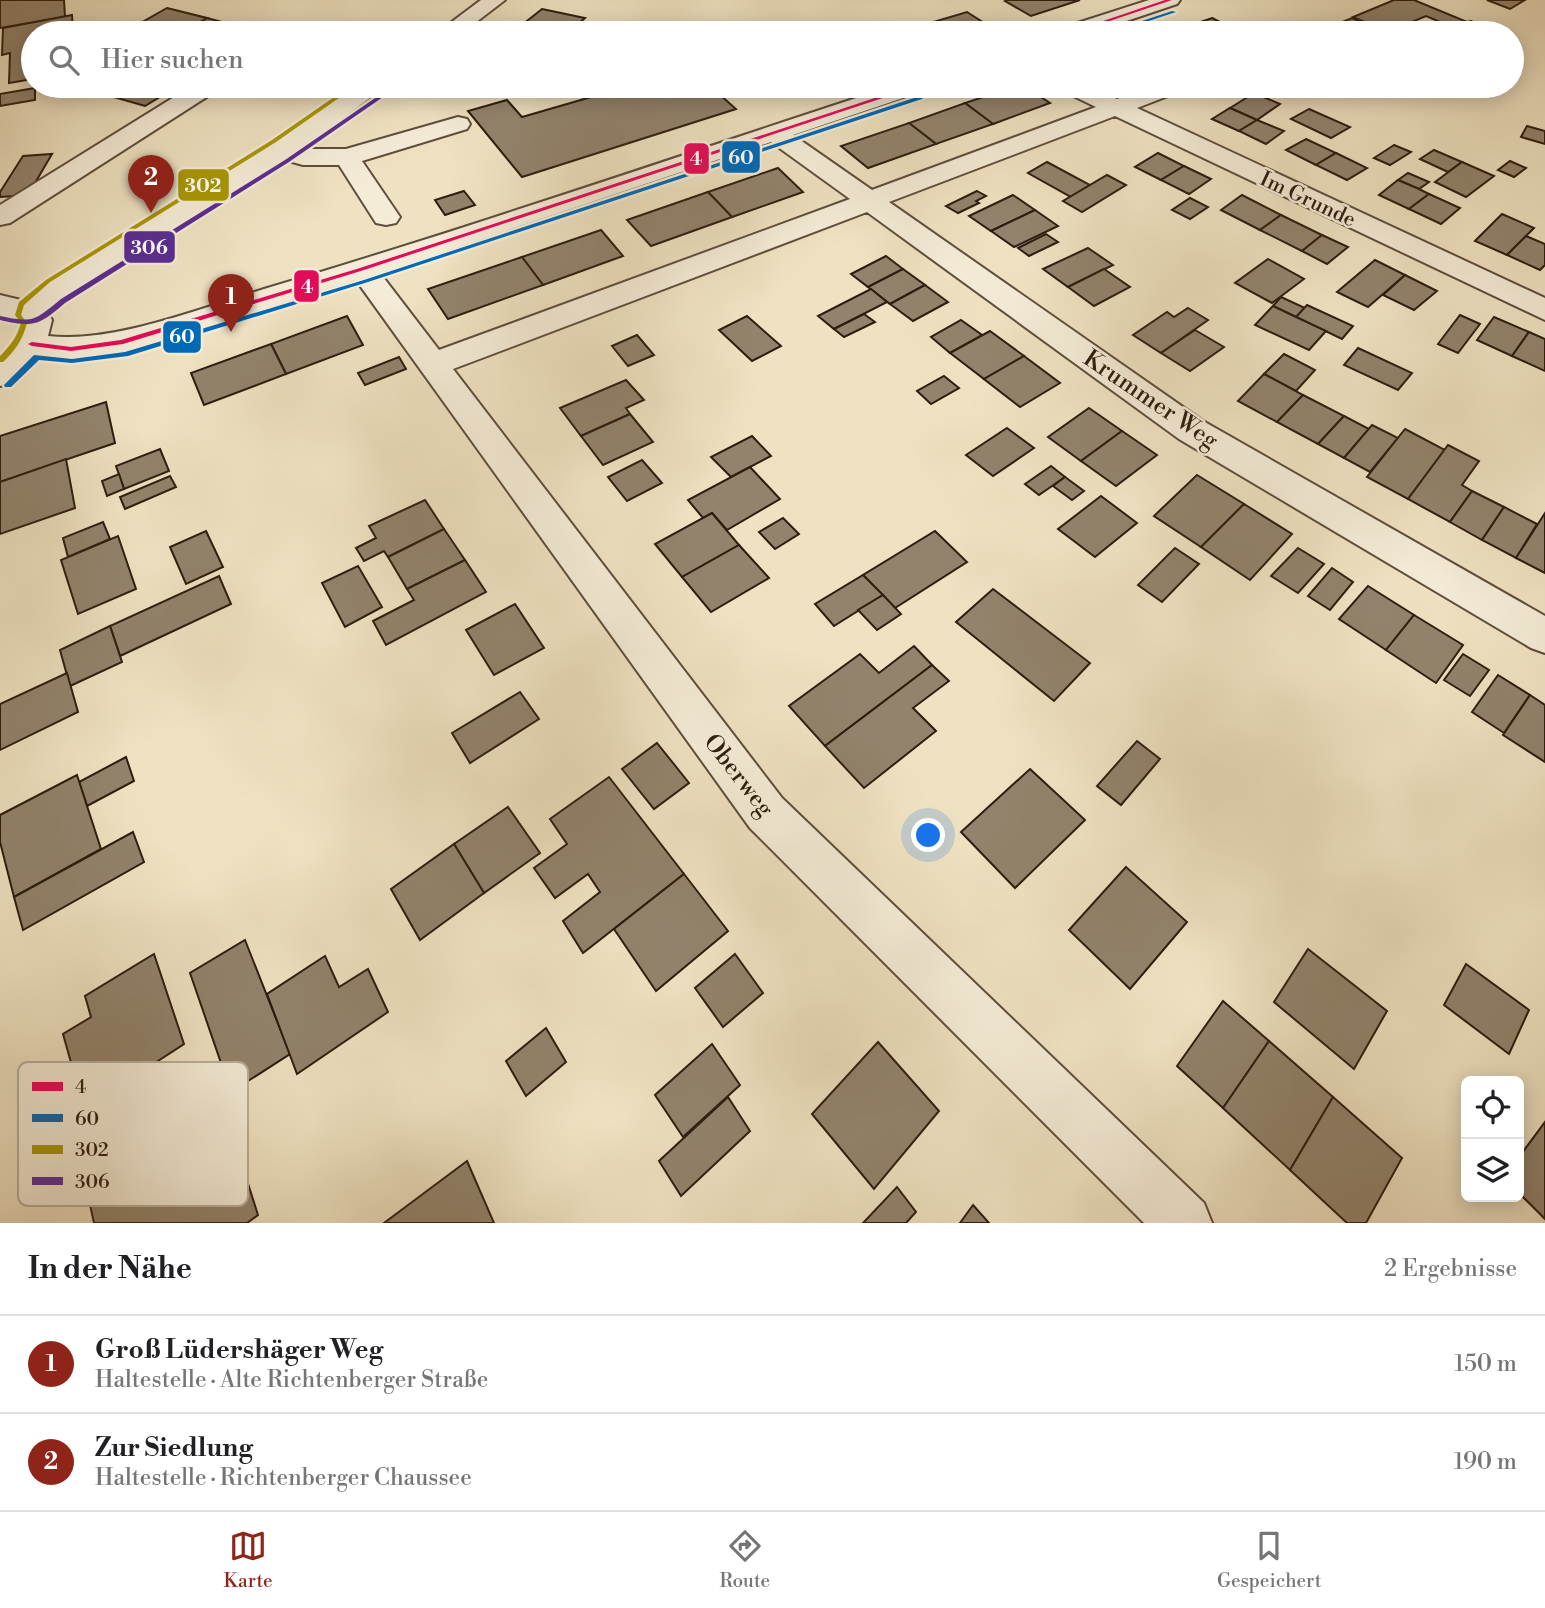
<!DOCTYPE html>
<html lang="de">
<head>
<meta charset="utf-8">
<style>
  :root { --surface:#fff; --page:#f6f6f6; --text:#202124; --muted:#757577; --line:#e0e0e0; --accent:#8f2418 }
  body { margin:0; font-family:"Libre Bodoni",serif; background:var(--page); color:var(--text) }
  .controls { position:absolute; right:21px; bottom:21px; display:grid; overflow:hidden; border-radius:10px; box-shadow:0 4px 18px #0003 }
  .controls button { width:63px; height:63px; display:grid; place-items:center; padding:0; border:0; border-bottom:2px solid var(--line); background:var(--surface); color:var(--text); font:35px sans-serif }
  .you { position:absolute; left:929px; top:836px; width:24px; height:24px; margin:-18px; border:5px solid #fff; border-radius:50%; background:#1a73e8; box-shadow:0 0 0 10px #1a73e833 }
  .badge { display:grid; place-items:center; width:46px; height:46px; border-radius:50%; background:var(--accent); color:#fff; font-size:23px; font-weight:700 }
  .pin { position:absolute; translate:-50% -58px; filter:drop-shadow(0 2px 4px #0008) }
  .pin::after { content:''; position:absolute; top:37px; width:24px; height:21px; background:inherit; clip-path:polygon(0 0,100% 0,50% 100%) }
  .list { margin:0; padding:0; list-style:none }
  h2 { display:flex; justify-content:space-between; align-items:center; height:91px; margin:0; padding:0 28px; font-size:30px }
  h2 small { font-size:23px; font-weight:400; color:var(--muted) }
  .list li { display:grid; grid-template-columns:46px 1fr auto; gap:21px; align-items:center; box-sizing:border-box; height:98px; padding:0 28px; border-top:2px solid var(--line) }
  .list b { display:block; font-size:26px; white-space:nowrap }
  .list p { margin:0; font-size:23px; white-space:nowrap; color:var(--muted) }
  .list em { font-size:23px; font-style:normal; color:var(--muted) }
  .icon { flex:none; width:38px; height:38px; fill:none; stroke:currentColor; stroke-width:2; stroke-linecap:round; stroke-linejoin:round }
  .map { position:relative; flex:none; width:1545px; height:1223px; overflow:hidden }
  .search { position:absolute; background:var(--surface); box-shadow:0 4px 18px #0003; left:21px; right:21px; top:21px; height:77px; display:flex; align-items:center; gap:18px; box-sizing:border-box; padding:0 24px; border-radius:38px; color:var(--muted); font-size:26px }
  .sheet { height:287px; background:var(--surface) }
  nav { display:flex; justify-content:space-around; align-items:center; box-sizing:border-box; height:98px; border-top:2px solid var(--line); background:var(--surface); font-size:19px; color:var(--muted) }
  nav a { display:grid; justify-items:center; gap:4px }
  nav .on { color:var(--accent) }
  .map>svg:first-child { display:block }
  .building { fill:#92836c; stroke:#2d1d0f; stroke-width:2 }
  .lines { fill:none; stroke-linecap:round; stroke-linejoin:round }
  .minor-casing { stroke:#5e4e3c; stroke-width:4 }
  .minor { fill:#f5ecd7; fill-rule:evenodd }
  .bus-1-casing { stroke:#f5ecd7; stroke-width:5 }
  .bus-2-casing { stroke:#f5ecd7; stroke-width:5 }
  .bus-3-casing { stroke:#f5ecd7; stroke-width:5 }
  .bus-4-casing { stroke:#f5ecd7; stroke-width:5 }
  .bus-1 { fill:#e30b59; fill-rule:evenodd }
  .bus-2 { fill:#006ab7; fill-rule:evenodd }
  .bus-3 { fill:#a89805; fill-rule:evenodd }
  .bus-4 { fill:#5a2e93; fill-rule:evenodd }
  .labels { text-anchor:middle; stroke-width:5; stroke-linejoin:round; paint-order:stroke }
  .far-street-label { font-size:21px; fill:#2d1d0f; stroke:#f5ecd7 }
  .street-label { font-size:24px; fill:#2d1d0f; stroke:#f5ecd7 }
  .key { fill:#f5ecd7; stroke:#b9ae9b; stroke-width:2 }
  .key-label { font-size:19px; fill:#2d1d0f }
  .line-badge { stroke:#f5ecd7; stroke-width:2.5 }
  .badge-label { font-size:19px; text-anchor:middle; font-weight:bold; fill:#fff }
</style>
</head>
<body>
<div class="map">
<svg width="1545" height="1223" viewBox="0 0 1545 1223">
  <rect width="100%" height="100%" fill="#efe2c2"/>
  <filter id="stains"><feTurbulence type="fractalNoise" baseFrequency=".00286" numOctaves="4"/><feColorMatrix values="0 0 0 0 .2 0 0 0 0 .09 0 0 0 0 .02 0 0 0 .5 -.17"/></filter>
  <radialGradient id="worn" r=".72"><stop offset=".6" stop-color="#630" stop-opacity="0"/><stop offset="1" stop-color="#630" stop-opacity=".3"/></radialGradient>
  <g class="building">
    <polygon points="0,0 64,0 65,17 0,28"/>
    <polygon points="1007,0 1080,0 1031,16 1005,1"/>
    <polygon points="1394,0 1414,0 1467,22 1471,21 1485,27 1466,33 1426,16 1388,32 1353,17"/>
    <polygon points="1487,0 1525,0 1510,9"/>
    <polygon points="167,8 207,18 182,33 123,33"/>
    <polygon points="542,9 585,18 567,33 513,32"/>
    <polygon points="967,12 992,28 975,33 911,33 906,30"/>
    <polygon points="72,15 73,33 33,33 33,79 9,83 10,53 2,55 3,28"/>
    <polygon points="207,18 226,23 215,29 196,25"/>
    <polygon points="1212,18 1241,33 1168,33"/>
    <polygon points="1352,18 1386,33 1308,31 1319,26 1325,29"/>
    <polygon points="579,23 608,29 603,33 567,33"/>
    <polygon points="107,86 178,86 145,106 96,92"/>
    <polygon points="421,86 436,86 417,95 410,91"/>
    <polygon points="629,86 710,86 736,109 522,177 468,111 507,100 522,117"/>
    <polygon points="1016,86 1024,86 1050,103 993,124 965,103"/>
    <polygon points="35,88 35,100 0,106 0,94"/>
    <polygon points="1254,93 1280,104 1257,120 1230,108"/>
    <polygon points="965,103 993,124 936,144 909,123"/>
    <polygon points="1230,108 1257,120 1239,131 1212,119"/>
    <polygon points="1309,109 1350,127 1331,138 1291,119"/>
    <polygon points="1257,120 1284,131 1266,144 1239,131"/>
    <polygon points="909,123 936,144 868,168 841,146"/>
    <polygon points="1527,126 1545,131 1545,144 1521,137"/>
    <polygon points="1306,139 1336,153 1316,165 1286,150"/>
    <polygon points="1394,145 1411,152 1390,165 1374,158"/>
    <polygon points="1434,150 1462,162 1448,172 1420,159"/>
    <polygon points="1158,153 1184,166 1161,180 1135,167"/>
    <polygon points="1336,153 1367,168 1347,180 1316,165"/>
    <polygon points="52,154 28,195 0,197 0,192 23,156"/>
    <polygon points="1510,161 1526,168 1514,177 1498,170"/>
    <polygon points="1047,162 1090,185 1071,197 1028,173"/>
    <polygon points="1462,162 1494,176 1466,197 1435,182"/>
    <polygon points="1184,166 1211,179 1189,194 1161,180"/>
    <polygon points="778,168 803,192 732,217 708,192"/>
    <polygon points="1408,173 1429,182 1419,189 1398,180"/>
    <polygon points="1107,175 1126,185 1082,212 1063,201"/>
    <polygon points="1398,180 1419,189 1429,194 1409,209 1379,195"/>
    <polygon points="464,191 475,205 445,215 435,200"/>
    <polygon points="977,191 986,196 976,201 979,203 958,213 946,206"/>
    <polygon points="708,192 732,217 651,246 627,220"/>
    <polygon points="1429,194 1460,208 1441,224 1409,209"/>
    <polygon points="1013,195 1035,210 991,231 969,216"/>
    <polygon points="1242,195 1281,215 1260,230 1221,210"/>
    <polygon points="1190,198 1208,207 1190,219 1172,210"/>
    <polygon points="1035,210 1058,226 1014,247 991,231"/>
    <polygon points="1502,214 1534,228 1507,255 1475,241"/>
    <polygon points="1281,215 1322,235 1302,251 1260,230"/>
    <polygon points="601,230 623,256 543,285 522,257"/>
    <polygon points="1046,234 1058,242 1029,256 1018,248"/>
    <polygon points="1322,235 1348,247 1327,264 1302,251"/>
    <polygon points="1526,236 1545,244 1545,265 1540,270 1507,255"/>
    <polygon points="1088,248 1113,265 1068,287 1043,269"/>
    <polygon points="886,256 903,269 868,287 851,274"/>
    <polygon points="522,257 543,285 448,319 428,289"/>
    <polygon points="1268,259 1304,279 1272,303 1235,283"/>
    <polygon points="1375,260 1405,275 1368,307 1337,292"/>
    <polygon points="903,269 925,285 890,304 868,287"/>
    <polygon points="1104,269 1130,287 1094,306 1068,287"/>
    <polygon points="1405,275 1437,291 1414,310 1383,295"/>
    <polygon points="925,285 948,302 913,321 890,304"/>
    <polygon points="871,289 887,302 834,329 818,316"/>
    <polygon points="1281,297 1305,308 1296,317 1273,306"/>
    <polygon points="1307,305 1353,326 1342,339 1296,317"/>
    <polygon points="1273,306 1296,317 1326,331 1309,350 1255,325"/>
    <polygon points="1188,308 1208,320 1161,353 1133,335 1167,312 1174,317"/>
    <polygon points="864,314 875,322 844,337 834,329"/>
    <polygon points="1460,315 1480,324 1458,353 1438,344"/>
    <polygon points="347,316 363,345 286,374 271,344"/>
    <polygon points="747,316 781,346 752,361 719,330"/>
    <polygon points="1494,317 1529,332 1512,356 1477,340"/>
    <polygon points="961,320 982,335 950,353 931,337"/>
    <polygon points="1195,330 1224,347 1190,371 1161,353"/>
    <polygon points="990,331 1024,356 984,379 950,353"/>
    <polygon points="1529,332 1545,339 1545,371 1512,356"/>
    <polygon points="637,335 654,355 628,366 612,346"/>
    <polygon points="271,344 286,374 204,405 191,373"/>
    <polygon points="1358,348 1412,373 1398,390 1344,365"/>
    <polygon points="1284,354 1315,370 1296,391 1264,374"/>
    <polygon points="1024,356 1060,383 1020,407 984,379"/>
    <polygon points="399,357 406,369 365,385 358,373"/>
    <polygon points="1264,374 1303,395 1277,422 1238,401"/>
    <polygon points="944,376 959,388 931,404 917,391"/>
    <polygon points="626,380 644,400 626,408 630,414 581,436 560,408"/>
    <polygon points="1303,395 1344,416 1318,444 1277,422"/>
    <polygon points="106,402 115,443 0,482 0,436"/>
    <polygon points="1089,408 1122,431 1081,461 1048,437"/>
    <polygon points="630,414 653,442 603,465 581,436"/>
    <polygon points="1344,416 1369,429 1344,458 1318,444"/>
    <polygon points="1372,425 1398,438 1370,472 1344,458"/>
    <polygon points="1007,428 1034,448 993,476 966,455"/>
    <polygon points="1405,429 1445,450 1408,499 1367,477"/>
    <polygon points="1122,431 1157,455 1116,486 1081,461"/>
    <polygon points="752,436 771,456 731,477 711,457"/>
    <polygon points="1448,445 1479,461 1462,485 1472,491 1450,522 1408,499"/>
    <polygon points="160,449 169,471 124,489 116,466"/>
    <polygon points="66,459 75,508 0,534 0,482"/>
    <polygon points="642,460 662,483 627,501 608,477"/>
    <polygon points="1051,466 1065,477 1039,495 1025,484"/>
    <polygon points="750,467 780,499 727,530 712,513 703,518 688,500"/>
    <polygon points="119,474 124,489 107,496 102,481"/>
    <polygon points="1197,475 1244,504 1201,547 1154,516"/>
    <polygon points="170,476 176,487 125,509 120,497"/>
    <polygon points="1065,477 1084,491 1072,500 1053,486"/>
    <polygon points="1472,491 1504,507 1482,540 1450,522"/>
    <polygon points="1101,496 1137,523 1095,557 1058,529"/>
    <polygon points="425,500 444,529 388,557 384,551 364,561 356,548 376,538 369,526"/>
    <polygon points="1244,504 1292,534 1250,580 1201,547"/>
    <polygon points="1504,507 1537,524 1516,558 1482,540"/>
    <polygon points="712,513 739,545 682,577 655,544"/>
    <polygon points="1545,513 1545,573 1516,558"/>
    <polygon points="783,518 799,534 775,549 759,532"/>
    <polygon points="103,522 110,539 68,557 63,538"/>
    <polygon points="444,529 465,560 407,589 388,557"/>
    <polygon points="206,531 223,567 186,584 170,547"/>
    <polygon points="935,531 967,562 895,608 863,575"/>
    <polygon points="118,536 136,589 78,614 61,560"/>
    <polygon points="739,545 769,578 711,612 682,577"/>
    <polygon points="1175,548 1199,564 1162,602 1138,585"/>
    <polygon points="1298,548 1324,564 1298,593 1271,576"/>
    <polygon points="465,560 486,592 386,645 373,621 414,600 407,589"/>
    <polygon points="358,566 382,607 345,627 322,583"/>
    <polygon points="1332,568 1353,582 1330,610 1308,596"/>
    <polygon points="863,575 883,595 834,626 815,604"/>
    <polygon points="219,576 231,604 120,656 110,626"/>
    <polygon points="1368,586 1414,615 1386,650 1339,619"/>
    <polygon points="993,589 1090,663 1054,701 956,622"/>
    <polygon points="883,595 901,614 877,630 858,610"/>
    <polygon points="515,604 544,648 494,675 466,630"/>
    <polygon points="1414,615 1463,645 1436,683 1386,650"/>
    <polygon points="110,626 122,662 70,686 60,650"/>
    <polygon points="914,646 932,665 825,746 789,706 860,654 879,673"/>
    <polygon points="1463,654 1489,670 1470,696 1444,680"/>
    <polygon points="932,665 949,681 913,708 936,731 864,788 825,746"/>
    <polygon points="67,673 78,712 0,750 0,704"/>
    <polygon points="1498,675 1530,695 1504,733 1472,712"/>
    <polygon points="520,692 539,719 470,763 452,733"/>
    <polygon points="1530,695 1545,705 1545,762 1503,735"/>
    <polygon points="1137,741 1160,759 1121,805 1097,786"/>
    <polygon points="657,743 689,783 654,809 622,769"/>
    <polygon points="126,757 134,781 87,806 79,782"/>
    <polygon points="1030,769 1085,820 1015,888 961,832"/>
    <polygon points="77,775 101,849 14,897 0,842 0,815"/>
    <polygon points="609,777 684,874 583,953 563,921 600,892 588,874 555,898 534,868 567,844 550,819"/>
    <polygon points="508,807 540,853 484,893 454,844"/>
    <polygon points="133,832 144,862 23,930 14,897"/>
    <polygon points="454,844 484,893 420,940 391,889"/>
    <polygon points="1126,867 1187,922 1130,989 1069,930"/>
    <polygon points="684,874 728,931 656,991 614,929"/>
    <polygon points="245,940 290,1054 231,1092 190,973"/>
    <polygon points="1308,949 1387,1011 1354,1069 1274,1002"/>
    <polygon points="154,954 184,1044 84,1109 63,1034 91,1017 85,996"/>
    <polygon points="735,954 763,993 723,1027 695,988"/>
    <polygon points="325,956 339,987 368,969 388,1012 297,1074 267,994"/>
    <polygon points="1466,964 1529,1010 1509,1054 1444,1005"/>
    <polygon points="1223,1001 1269,1041 1223,1108 1177,1066"/>
    <polygon points="546,1028 566,1062 526,1096 506,1061"/>
    <polygon points="1269,1041 1333,1097 1290,1170 1223,1108"/>
    <polygon points="878,1042 939,1111 874,1189 812,1114"/>
    <polygon points="712,1044 740,1085 683,1137 655,1095"/>
    <polygon points="728,1097 750,1131 681,1196 659,1161"/>
    <polygon points="1333,1097 1402,1158 1366,1223 1347,1223 1290,1170"/>
    <polygon points="1545,1122 1545,1219 1519,1193 1519,1157"/>
    <polygon points="232,1133 258,1215 247,1223 94,1223 90,1205 159,1161 164,1179"/>
    <polygon points="467,1161 494,1223 384,1223"/>
    <polygon points="897,1187 916,1212 906,1223 863,1223"/>
    <polygon points="973,1205 989,1223 960,1223"/>
  </g>
  <g class="lines">
    <defs>
      <g id="minor">
        <polygon points="481,0 505,0 462,33 437,33"/>
        <polygon points="1149,0 1180,0 1177,4 1091,33 1059,33 1062,28"/>
        <polygon points="192,86 220,86 216,91 10,223 0,225 0,205"/>
        <path d="M359 86H386L301 149H346L458 117 467 119 470 124 467 129 362 161 400 217 396 223 386 225 376 223 339 165H303L285 160 66 298 48 313 52 320 48 336C115 344 209 305 274 286 482 224 687 153 893 86H928L924 91 793 135 872 190 1096 107 1063 91 1059 86H1089L1117 99 1152 86H1185L1181 91 1137 108 1545 298V320L1115 116 889 202 1203 421 1545 616V653L1531 648 1179 439 867 212 453 369 782 798 1204 1203 1212 1223H1144L750 828 356 280 121 352 71 359 39 355 11 383 0 386V359L14 345 22 321 0 315V295L25 301 46 284 272 146ZM771 142 850 199 439 350 380 273Z"/>
      </g>
    </defs>
    <use href="#minor" class="minor-casing"/>
    <use href="#minor" class="minor"/>
    <defs>
      <g id="bus-1">
        <polygon points="1165,0 1172,0 1074,33 1068,33"/>
        <polygon points="911,86 919,86 364,270 123,344 71,351 32,346 28,344 32,342 71,347 121,340 360,268"/>
      </g>
      <g id="bus-2">
        <polygon points="1172,11 1176,12 1112,33 1106,33"/>
        <polygon points="920,96 923,98 922,99 368,282 128,356 72,363 39,360 11,387 5,387 4,385 34,355 72,359 125,352 364,280"/>
      </g>
      <path id="bus-3" d="M350 86H356L276 142 50 282 24 305 21 315 27 323C23 339 15 351 3 362H0V356C10 346 17 337 21 323L15 315 19 302 46 280 272 140Z"/>
      <path id="bus-4" d="M381 94 384 96 383 97 289 162 65 303C39 325 35 328 0 320V316C34 323 34 321 61 299L285 160Z"/>
    </defs>
    <use href="#bus-1" class="bus-1-casing"/>
    <use href="#bus-2" class="bus-2-casing"/>
    <use href="#bus-3" class="bus-3-casing"/>
    <use href="#bus-4" class="bus-4-casing"/>
    <use href="#bus-1" class="bus-1"/>
    <use href="#bus-2" class="bus-2"/>
    <use href="#bus-3" class="bus-3"/>
    <use href="#bus-4" class="bus-4"/>
  </g>
  <g class="labels">
    <g class="far-street-label">
      <text transform="translate(1308 199) rotate(25)" y="7">Im Grunde</text>
    </g>
    <g class="street-label">
      <text transform="translate(1151 399) rotate(34)" y="8">Krummer Weg</text>
      <text transform="translate(739 775) rotate(52)" y="8">Oberweg</text>
    </g>
  </g>
  <rect x="18" y="1062" width="230" height="144" rx="10" class="key"/>
  <rect x="32" y="1082" width="31" height="9" fill="#e30b59"/>
  <rect x="32" y="1114" width="31" height="8" fill="#006ab7"/>
  <rect x="32" y="1145" width="31" height="9" fill="#a89805"/>
  <rect x="32" y="1177" width="31" height="8" fill="#5a2e93"/>
  <g class="key-label">
    <text x="75" y="1093">4</text>
    <text x="75" y="1125">60</text>
    <text x="75" y="1156">302</text>
    <text x="75" y="1188">306</text>
  </g>
  <g class="line-badge">
    <rect x="721" y="140" width="40" height="34" rx="7" fill="#006ab7"/>
    <rect x="683" y="142" width="27" height="33" rx="7" fill="#e30b59"/>
    <rect x="177" y="168" width="53" height="34" rx="7" fill="#a89805"/>
    <rect x="123" y="230" width="53" height="34" rx="7" fill="#5a2e93"/>
    <rect x="293" y="269" width="27" height="34" rx="7" fill="#e30b59"/>
    <rect x="162" y="320" width="40" height="34" rx="7" fill="#006ab7"/>
  </g>
  <g class="badge-label">
    <text x="741" y="164">60</text>
    <text x="696" y="165">4</text>
    <text x="203" y="192">302</text>
    <text x="149" y="254">306</text>
    <text x="307" y="293">4</text>
    <text x="182" y="343">60</text>
  </g>
  <rect width="100%" height="100%" filter="url(#stains)"/>
  <rect width="100%" height="100%" fill="url(#worn)"/>
</svg>
<div class="controls">
<button><svg class="icon" aria-label="locate" viewBox="0 0 24 24"><circle cx="12" cy="12" r="6"/><path d="M12 2v4M12 18v4M2 12h4M18 12h4"/></svg></button>
<button><svg class="icon" aria-label="layers" viewBox="0 0 24 24"><path d="M12 4l9 5-9 5-9-5zM3 14l9 5 9-5"/></svg></button>
</div>
<div class="you"></div>
<div class="pin badge" style="left:231px;top:332px">1</div>
<div class="pin badge" style="left:151px;top:213px">2</div>
<div class="search"><svg class="icon" aria-label="search" viewBox="0 0 24 24"><circle cx="10" cy="10" r="6"/><path d="M15 15l6 6"/></svg>Hier suchen</div>
</div>
<section class="sheet">
<h2>In der Nähe<small>2 Ergebnisse</small></h2>
<ul class="list">
<li><span class="badge">1</span><div><b>Groß Lüdershäger Weg</b><p>Haltestelle · Alte Richtenberger Straße</p></div><em>150 m</em></li>
<li><span class="badge">2</span><div><b>Zur Siedlung</b><p>Haltestelle · Richtenberger Chaussee</p></div><em>190 m</em></li>
</ul>
</section>
<nav>
<a class="on"><svg class="icon" aria-label="map" viewBox="0 0 24 24"><path d="M3 6l6-2 6 2 6-2v14l-6 2-6-2-6 2zM9 4v14M15 6v14"/></svg>Karte</a>
<a><svg class="icon" aria-label="directions" viewBox="0 0 24 24"><path d="M12 3l9 9-9 9-9-9zM9 14v-3h6M13 9l2 2-2 2"/></svg>Route</a>
<a><svg class="icon" aria-label="saved" viewBox="0 0 24 24"><path d="M7 4h10v16l-5-4-5 4z"/></svg>Gespeichert</a>
</nav>
</body>
</html>
